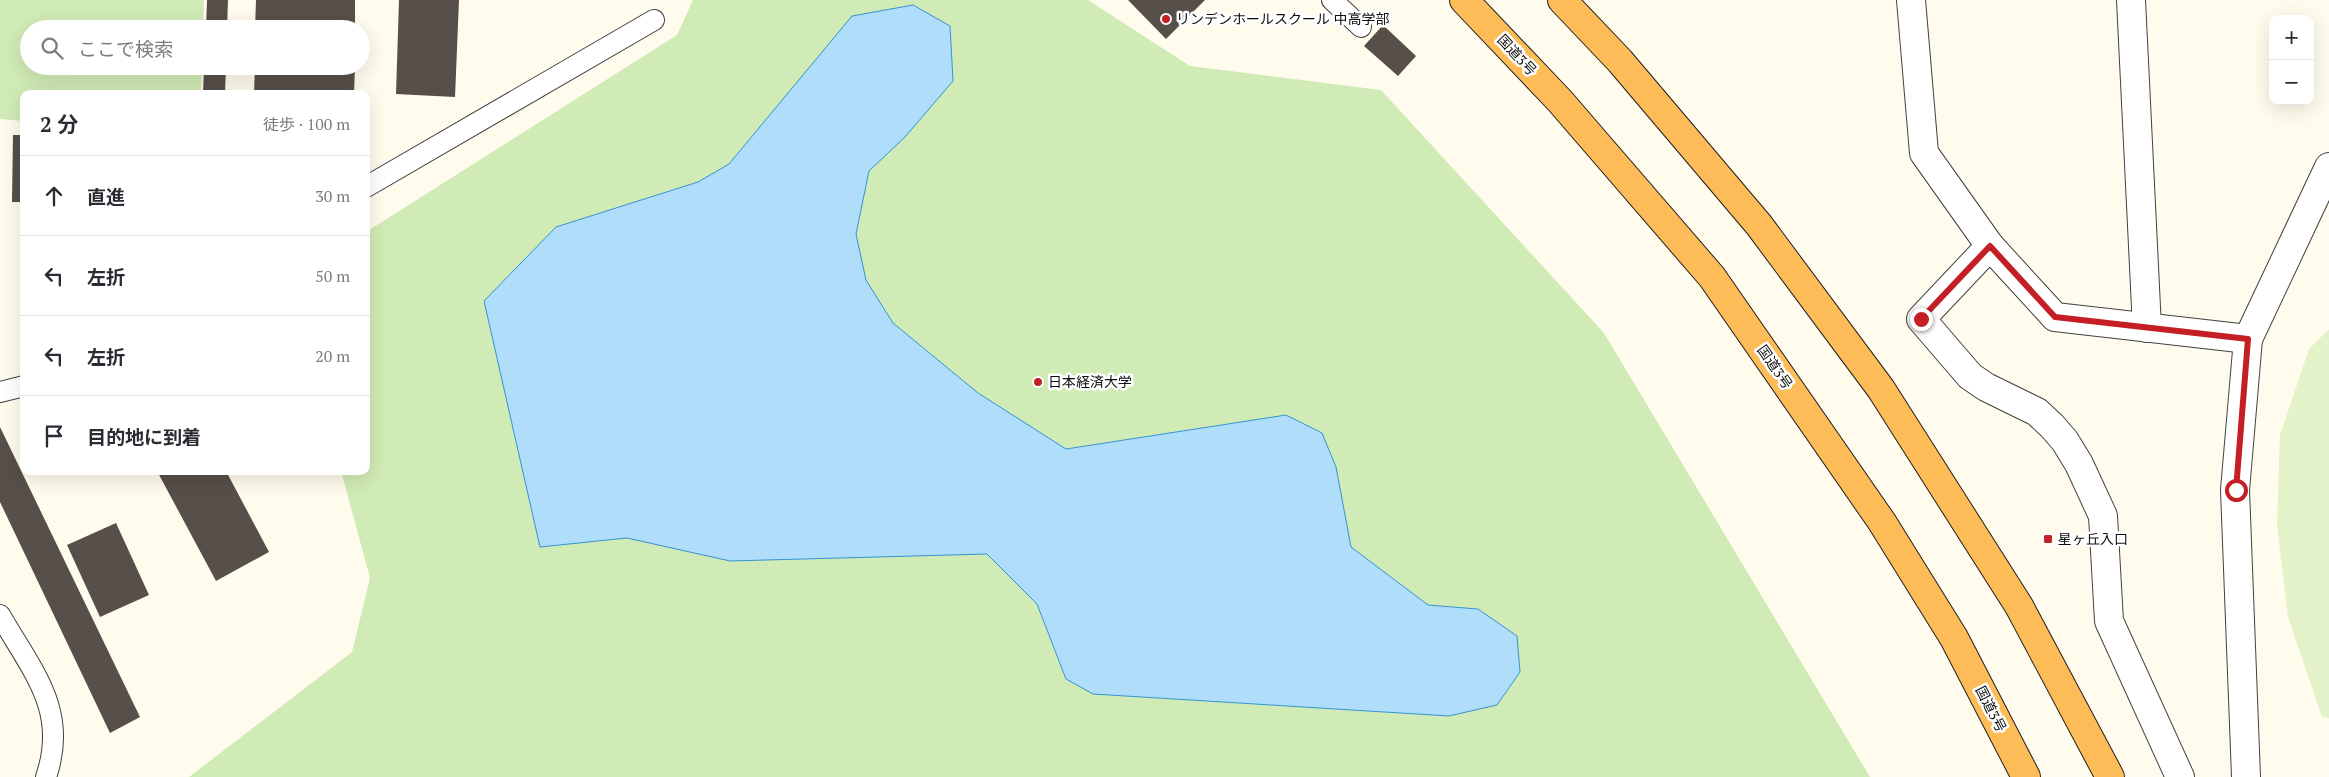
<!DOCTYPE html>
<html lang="ja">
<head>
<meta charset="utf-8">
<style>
  :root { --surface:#fff; --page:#f2f2f3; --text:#2b2b33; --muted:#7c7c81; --line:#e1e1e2 }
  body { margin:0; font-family:"PT Serif","Noto Sans JP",serif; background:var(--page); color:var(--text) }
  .controls { position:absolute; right:15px; top:15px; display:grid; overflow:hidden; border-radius:10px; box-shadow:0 5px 20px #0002 }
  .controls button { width:45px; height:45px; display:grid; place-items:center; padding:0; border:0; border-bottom:1px solid var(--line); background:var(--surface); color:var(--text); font:25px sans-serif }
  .stop { position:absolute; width:15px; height:15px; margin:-11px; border:4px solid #c51f26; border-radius:50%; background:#fff }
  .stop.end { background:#c51f26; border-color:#fff; box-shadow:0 1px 5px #0008 }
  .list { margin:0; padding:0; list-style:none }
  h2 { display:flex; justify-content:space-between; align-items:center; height:65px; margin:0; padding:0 20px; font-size:21px }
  h2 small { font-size:16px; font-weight:400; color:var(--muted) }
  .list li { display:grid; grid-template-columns:32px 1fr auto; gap:15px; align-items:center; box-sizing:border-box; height:80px; padding:0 20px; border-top:1px solid var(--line) }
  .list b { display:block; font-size:19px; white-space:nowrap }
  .list em { font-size:16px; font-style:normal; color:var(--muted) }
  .icon { flex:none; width:28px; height:28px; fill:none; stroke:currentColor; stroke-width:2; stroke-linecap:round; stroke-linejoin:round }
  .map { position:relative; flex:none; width:2329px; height:777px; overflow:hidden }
  .search { position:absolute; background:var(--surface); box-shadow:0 5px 20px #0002; left:20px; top:20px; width:350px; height:55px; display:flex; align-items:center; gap:12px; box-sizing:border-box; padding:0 18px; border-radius:28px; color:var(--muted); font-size:19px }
  .panel { position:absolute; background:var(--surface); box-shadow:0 5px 20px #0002; left:20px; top:90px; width:350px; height:385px; border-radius:10px }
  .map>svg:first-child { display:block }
  .green { fill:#d1ebb6 }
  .pitch { fill:#e3f2c8 }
  .water { fill:#b0ddf9; stroke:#3493d4 }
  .building { fill:#574f49 }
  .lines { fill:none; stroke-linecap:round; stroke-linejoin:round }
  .service-casing { stroke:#414141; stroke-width:22 }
  .minor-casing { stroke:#414141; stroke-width:30 }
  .trunk-casing { stroke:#1f1f1f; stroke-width:30 }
  .service { stroke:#fff; stroke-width:20 }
  .minor { stroke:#fff; stroke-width:28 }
  .trunk { stroke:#fdbc58; stroke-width:28 }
  .route { stroke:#c51f26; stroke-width:6 }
  .poi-dot { fill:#c51f26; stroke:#fff; stroke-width:2 }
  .labels { text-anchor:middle; stroke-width:5; stroke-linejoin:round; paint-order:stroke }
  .poi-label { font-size:14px; fill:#0e0e0e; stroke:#fff; text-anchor:start }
  .street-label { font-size:14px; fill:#0e0e0e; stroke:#fff }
</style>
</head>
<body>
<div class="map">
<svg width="2329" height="777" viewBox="0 0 2329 777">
  <rect width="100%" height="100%" fill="#fffcee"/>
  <g class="green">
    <polygon points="0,0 204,0 203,29 29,29 29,66 202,66 201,94 24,94 24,121 0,119"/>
    <polygon points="693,0 1088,0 1190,66 1381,90 1604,333 1870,777 189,777 352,652 370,578 341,471 366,471 366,232 677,35"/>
  </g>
  <polygon class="pitch" points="2329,329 2329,718 2322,717 2288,617 2277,525 2280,435 2309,349"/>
  <polygon class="water" points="913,5 950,26 953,81 905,137 869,171 856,234 866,280 893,323 978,393 1066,449 1286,415 1322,433 1336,467 1351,547 1428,605 1478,609 1517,636 1520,672 1497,705 1449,716 1093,694 1066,679 1037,604 987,554 730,561 627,538 540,547 484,301 556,227 698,182 729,164 852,16"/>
  <g class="building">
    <polygon points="207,0 228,0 227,29 206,29"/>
    <polygon points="256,0 355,0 355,29 255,29"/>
    <polygon points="399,0 459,0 455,97 396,94"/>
    <polygon points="1128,0 1205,0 1166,39"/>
    <polygon points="1383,25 1416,56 1398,76 1364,46"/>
    <polygon points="204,66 226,66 225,94 203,94"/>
    <polygon points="255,66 355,66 354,94 254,94"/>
    <polygon points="13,135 24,135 24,202 12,202"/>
    <polygon points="0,427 140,717 110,733 0,502"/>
    <polygon points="157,471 226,471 269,552 216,581"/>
    <polygon points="116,523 149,595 100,617 67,545"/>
  </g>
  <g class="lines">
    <defs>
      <g id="service">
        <polyline points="1332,0 1361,27"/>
        <polyline points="366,187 654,20"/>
        <polyline points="0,392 24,386"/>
        <path d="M0 615C32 671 69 710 46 777"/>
      </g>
      <g id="minor">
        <polyline points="1911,0 1924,153 1990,246 2055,317 2248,339"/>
        <polyline points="2131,0 2147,328"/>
        <polyline points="1990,246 1921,319 1970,376 1986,387 2037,412 2052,426 2065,441 2079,464 2103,516 2109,621 2180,777"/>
        <polyline points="2246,777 2235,490 2248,339 2329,167"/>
      </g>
      <g id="trunk">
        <polyline points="1464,0 1560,101 1712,277 1882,522 1954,638 2026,777"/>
        <polyline points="1562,0 1620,61 1759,225 1881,389 2019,606 2110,777"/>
      </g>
    </defs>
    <use href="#service" class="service-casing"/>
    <use href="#minor" class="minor-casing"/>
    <use href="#trunk" class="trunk-casing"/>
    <use href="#service" class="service"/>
    <use href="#minor" class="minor"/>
    <use href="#trunk" class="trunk"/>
  </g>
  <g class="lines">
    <polyline class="route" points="1921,319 1990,246 2055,317 2248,339 2236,490"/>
  </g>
  <g class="poi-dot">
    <circle cx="1166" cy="19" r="5"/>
    <circle cx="1038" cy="382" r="5"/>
    <rect x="2043" y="534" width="10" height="10" rx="2.5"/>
  </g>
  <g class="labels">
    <g class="poi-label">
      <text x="1176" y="24">リンデンホールスクール 中高学部</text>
      <text x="1048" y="387">日本経済大学</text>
      <text x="2058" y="544">星ヶ丘入口</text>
    </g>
    <g class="street-label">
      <text transform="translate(1517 55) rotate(47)" y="5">国道3号</text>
      <text transform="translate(1775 367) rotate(55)" y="5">国道3号</text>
      <text transform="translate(1991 709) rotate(63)" y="5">国道3号</text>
    </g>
  </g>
</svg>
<div class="controls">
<button>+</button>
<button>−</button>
</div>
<div class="stop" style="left:2236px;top:490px"></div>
<div class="stop end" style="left:1921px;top:319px"></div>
<div class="search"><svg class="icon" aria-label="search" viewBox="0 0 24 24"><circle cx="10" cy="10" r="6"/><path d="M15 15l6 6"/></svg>ここで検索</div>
<section class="panel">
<h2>2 分<small>徒歩 · 100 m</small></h2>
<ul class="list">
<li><svg class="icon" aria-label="ahead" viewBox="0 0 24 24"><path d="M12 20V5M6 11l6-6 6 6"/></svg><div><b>直進</b></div><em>30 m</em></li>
<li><svg class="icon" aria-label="left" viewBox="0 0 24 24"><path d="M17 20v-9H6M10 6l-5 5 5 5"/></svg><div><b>左折</b></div><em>50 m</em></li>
<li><svg class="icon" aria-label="left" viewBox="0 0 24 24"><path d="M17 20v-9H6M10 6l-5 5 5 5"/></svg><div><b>左折</b></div><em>20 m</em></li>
<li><svg class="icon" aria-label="arrive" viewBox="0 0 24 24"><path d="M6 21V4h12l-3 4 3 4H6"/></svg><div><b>目的地に到着</b></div></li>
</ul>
</section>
</div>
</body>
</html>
